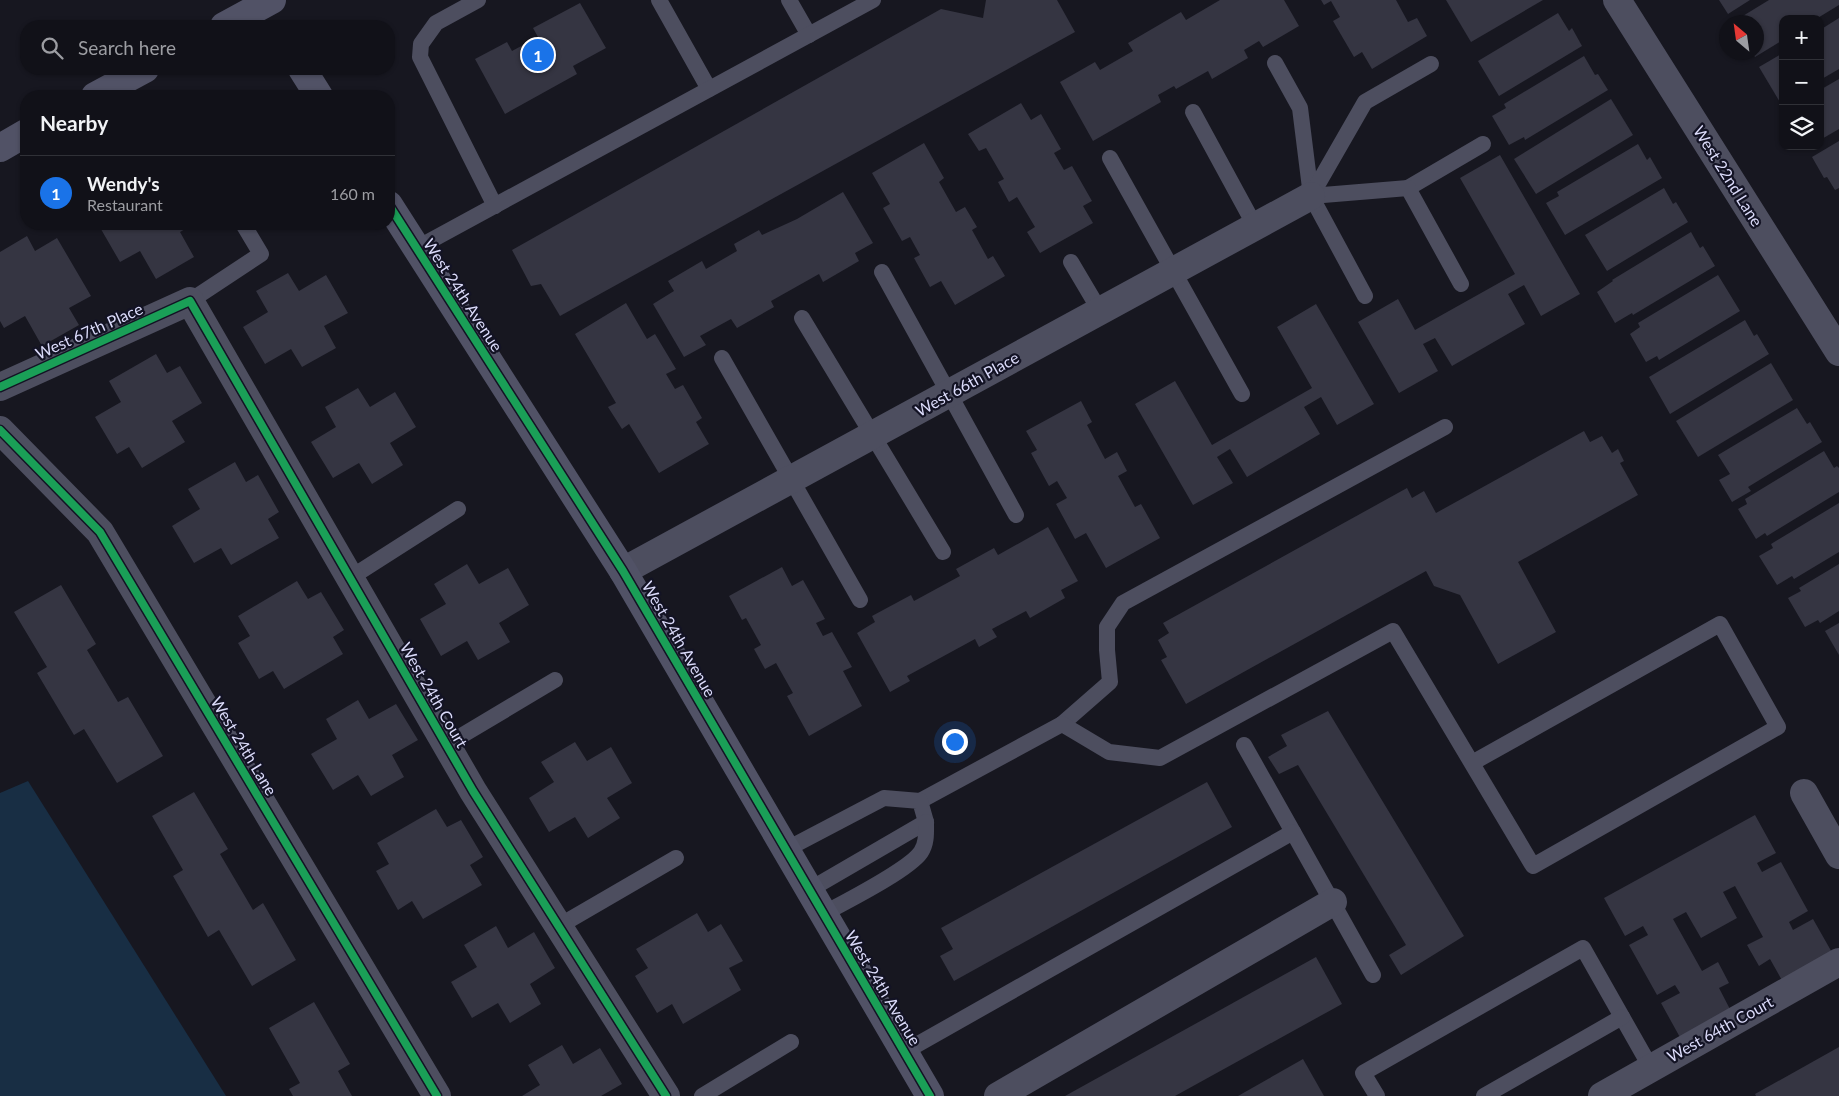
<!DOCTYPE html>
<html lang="en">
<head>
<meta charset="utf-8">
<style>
  :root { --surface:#111118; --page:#1a1a21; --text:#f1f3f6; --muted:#9c9da2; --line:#303137; --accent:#1a73e8 }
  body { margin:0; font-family:Lato,sans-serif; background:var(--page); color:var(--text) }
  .controls { position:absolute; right:15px; top:15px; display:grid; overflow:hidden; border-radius:10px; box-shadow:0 1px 4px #0004 }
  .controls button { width:45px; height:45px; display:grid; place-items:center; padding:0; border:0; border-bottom:1px solid var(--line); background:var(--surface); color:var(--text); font:25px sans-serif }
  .compass { position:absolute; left:1719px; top:15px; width:45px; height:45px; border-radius:50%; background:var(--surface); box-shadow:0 1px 4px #0004; rotate:331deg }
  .you { position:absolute; left:954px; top:741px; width:18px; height:18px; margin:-12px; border:4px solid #fff; border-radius:50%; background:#1a73e8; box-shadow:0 0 0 8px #1a73e833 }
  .badge { display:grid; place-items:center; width:32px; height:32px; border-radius:50%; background:var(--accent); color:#fff; font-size:16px; font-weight:700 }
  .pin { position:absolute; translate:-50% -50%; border:2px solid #fff; box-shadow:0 1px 5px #0006 }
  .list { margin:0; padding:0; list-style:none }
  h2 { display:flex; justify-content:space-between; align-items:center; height:65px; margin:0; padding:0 20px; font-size:21px }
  h2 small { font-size:16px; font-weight:400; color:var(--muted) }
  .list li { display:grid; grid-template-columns:32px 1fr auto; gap:15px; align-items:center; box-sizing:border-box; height:75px; padding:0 20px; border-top:1px solid var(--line) }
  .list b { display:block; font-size:19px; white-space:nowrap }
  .list p { margin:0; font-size:16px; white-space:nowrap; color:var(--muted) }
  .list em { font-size:16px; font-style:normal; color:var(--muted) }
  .icon { flex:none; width:28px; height:28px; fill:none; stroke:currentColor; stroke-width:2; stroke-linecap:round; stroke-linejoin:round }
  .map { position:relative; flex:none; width:1839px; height:1096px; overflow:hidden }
  .search { position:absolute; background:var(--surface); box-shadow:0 1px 4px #0004; left:20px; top:20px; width:375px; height:55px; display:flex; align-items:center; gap:12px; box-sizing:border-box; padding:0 18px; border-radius:20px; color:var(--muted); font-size:19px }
  .panel { position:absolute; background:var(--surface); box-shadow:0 1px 4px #0004; left:20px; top:90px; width:375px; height:140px; border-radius:20px }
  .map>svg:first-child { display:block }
  .water { fill:#182e44 }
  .building { fill:#353542 }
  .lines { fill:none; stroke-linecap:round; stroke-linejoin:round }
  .lane { stroke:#4d4e5f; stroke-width:16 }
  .street { stroke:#4d4e5f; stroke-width:28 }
  .secondary { stroke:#515266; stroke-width:28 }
  .cycleway-casing { stroke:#131324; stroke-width:11 }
  .cycleway { stroke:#1a9f57; stroke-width:8 }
  .labels { text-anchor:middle; stroke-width:4.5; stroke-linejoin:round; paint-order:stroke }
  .street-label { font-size:16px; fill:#dbdbfa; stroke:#131324 }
</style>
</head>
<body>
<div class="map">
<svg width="1839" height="1096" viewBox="0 0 1839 1096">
  <rect width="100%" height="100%" fill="#171720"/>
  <polygon class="water" points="28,781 226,1096 0,1096 0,793"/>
  <g class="building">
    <polygon points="986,0 1057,0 1075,32 560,316 541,284 531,286 512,250 941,9 983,18"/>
    <polygon points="1220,0 1284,0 1299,26 1263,47 1259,41 1244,50 1248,58 1212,79 1208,71 1176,89 1174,86 1158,95 1161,102 1093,141 1060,82 1095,62 1100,70 1133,51 1128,43 1181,12 1186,20"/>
    <polygon points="1321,0 1396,0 1408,22 1417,18 1427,36 1372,69 1362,52 1354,57 1333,21 1340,17 1331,1 1324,5"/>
    <polygon points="1446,0 1543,0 1471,42"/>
    <polygon points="1719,0 1750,0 1728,14"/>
    <polygon points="1769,0 1839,0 1839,5 1816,19 1783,19 1783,40 1755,57 1752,52 1756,52 1756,22 1733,22"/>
    <polygon points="580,3 606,48 573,66 577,74 505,114 475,59 507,42 512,51 538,37 533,28"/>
    <polygon points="1558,13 1569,31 1572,28 1582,46 1499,96 1478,61"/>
    <polygon points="1839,18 1839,69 1820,80 1820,30"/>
    <polygon points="1783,53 1783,103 1781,104 1759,67"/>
    <polygon points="1584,56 1595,75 1598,74 1608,90 1525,140 1524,137 1509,145 1492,116 1506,108 1504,104"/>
    <polygon points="1839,79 1839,129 1820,140 1820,90"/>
    <polygon points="1611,99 1633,135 1536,194 1514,159"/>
    <polygon points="1021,103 1031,120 1041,114 1061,149 1054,153 1064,170 1072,166 1092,201 1083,206 1093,223 1040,253 1027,232 1035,227 1017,197 1009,202 998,182 1004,179 986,148 979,151 968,134"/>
    <polygon points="1839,141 1839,188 1835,190 1827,177 1824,178 1812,157"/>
    <polygon points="924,143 944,178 939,182 956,212 965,207 977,227 972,230 988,259 993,256 1005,276 955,305 941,281 930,287 914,258 920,255 910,237 902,241 883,208 890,204 872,173"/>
    <polygon points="1638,144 1647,160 1650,157 1662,178 1565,235 1546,203 1559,196 1557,192"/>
    <polygon points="1500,155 1580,294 1541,316 1524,285 1508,294 1525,324 1452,366 1435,338 1423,344 1438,371 1399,393 1358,322 1398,299 1415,330 1515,274 1460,178"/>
    <polygon points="1664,188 1673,204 1676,202 1688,222 1607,271 1585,235"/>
    <polygon points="843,192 873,243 855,253 859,261 823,282 819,274 771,301 774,307 737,328 731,319 700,336 706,345 684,357 653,304 674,291 668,281 702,261 706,269 737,251 734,244 759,230 762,235 797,219"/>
    <polygon points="98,224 194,224 180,232 194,257 156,279 140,251 120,262"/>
    <polygon points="1691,232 1700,248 1703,246 1715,266 1633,315 1632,313 1615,323 1597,292 1613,281 1612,280"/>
    <polygon points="27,236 35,251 57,238 91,296 69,308 79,325 42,346 25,316 4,328 0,321 0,252"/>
    <polygon points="288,273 299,291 326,275 348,313 324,326 336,348 302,367 291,349 265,364 243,327 268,312 256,291"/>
    <polygon points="1718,275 1740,311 1659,360 1657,356 1646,362 1630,334 1640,327 1638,323"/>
    <polygon points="626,303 647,339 655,334 676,369 666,374 675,389 683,385 702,418 696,422 709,444 659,473 629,424 622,429 608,407 616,403 575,334"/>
    <polygon points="1316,304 1374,404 1337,425 1321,397 1304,407 1320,434 1247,477 1230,449 1217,457 1233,483 1193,505 1135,404 1175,381 1212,445 1312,388 1277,327"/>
    <polygon points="1745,320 1754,336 1757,334 1769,354 1670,414 1649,377"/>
    <polygon points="156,354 167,373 180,366 202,403 172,421 185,442 142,468 129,447 117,454 95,417 121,402 109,381"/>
    <polygon points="1771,363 1793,400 1698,457 1676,421"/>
    <polygon points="358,388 370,407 395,392 416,427 390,443 403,465 372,484 359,463 333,478 311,442 336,427 325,407"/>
    <polygon points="1081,401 1092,422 1087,425 1105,459 1117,452 1127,471 1118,476 1135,507 1141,504 1160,538 1106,568 1086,533 1075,539 1056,504 1067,498 1057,481 1049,486 1031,453 1037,450 1026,431"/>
    <polygon points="1797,408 1807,424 1810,422 1822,442 1748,487 1751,491 1732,502 1719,480 1730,474 1718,455"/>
    <polygon points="1584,431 1590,442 1602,436 1612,453 1618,449 1624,461 1620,463 1638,495 1518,562 1556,632 1498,664 1460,595 1434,586 1426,571 1186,704 1161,660 1167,657 1158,640 1169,633 1163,623 1407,488 1412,498 1424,491 1436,513"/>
    <polygon points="1824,451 1834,468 1837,466 1839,468 1839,492 1767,536 1765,533 1756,539 1738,509 1747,504 1745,499"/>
    <polygon points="235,462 246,482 258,475 279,512 268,519 279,538 231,565 221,548 194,563 172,526 200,509 188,489"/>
    <polygon points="1839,503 1839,552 1794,579 1792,576 1777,585 1759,556 1773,548 1771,544"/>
    <polygon points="1048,527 1078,581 1061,590 1065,598 1030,618 1026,611 992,629 997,637 979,647 975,639 907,676 910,681 890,692 857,633 875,622 872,616 911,595 914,601 960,576 956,569 994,548 998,555"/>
    <polygon points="467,564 479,584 508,568 529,605 499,623 510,642 478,660 467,641 441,656 420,619 446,604 434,584"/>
    <polygon points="1839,564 1839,611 1820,623 1818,620 1805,627 1788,598 1801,591 1799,588"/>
    <polygon points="782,567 792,586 803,580 825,619 816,623 823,636 832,632 852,667 843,671 862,706 809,736 787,696 793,693 776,663 765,669 754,649 761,645 746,618 742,620 729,596"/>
    <polygon points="297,581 308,599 321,592 344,630 333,637 343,654 284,689 273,671 259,679 238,643 250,636 238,616"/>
    <polygon points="61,585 96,644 87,650 118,702 128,697 163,756 117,783 84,729 74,735 37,673 47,667 14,612"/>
    <polygon points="1839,623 1839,655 1825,631"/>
    <polygon points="358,700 369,719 396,704 418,740 392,755 404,777 371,796 358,775 333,790 311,754 337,739 326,719"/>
    <polygon points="1328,711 1464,936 1401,975 1389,955 1406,945 1298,765 1279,774 1268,757 1287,746 1281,735"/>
    <polygon points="575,742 587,761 611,747 632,783 607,798 620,818 588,838 575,817 549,832 529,798 554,782 541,762"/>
    <polygon points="1207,782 1232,827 954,981 940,956 953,949 941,928"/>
    <polygon points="194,792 228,849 220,854 253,910 263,903 296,960 252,986 219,930 208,937 173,876 183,870 152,816"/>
    <polygon points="436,809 447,827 461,820 483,857 470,865 482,885 423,919 412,901 398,910 376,871 389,864 377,843"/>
    <polygon points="1755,815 1776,853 1757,863 1762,872 1781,862 1808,911 1789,922 1793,930 1813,919 1834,956 1784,984 1770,959 1759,966 1747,945 1763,937 1735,886 1723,892 1737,918 1701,938 1686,912 1673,919 1702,971 1718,962 1729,983 1719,988 1732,1013 1682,1041 1661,1003 1680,993 1675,985 1657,995 1629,945 1648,935 1643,926 1625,936 1604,898"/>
    <polygon points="697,913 708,932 721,924 743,961 729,968 741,990 683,1024 672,1004 657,1013 635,976 648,968 636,949"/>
    <polygon points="496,926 508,948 534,932 555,968 530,984 541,1004 510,1023 498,1003 472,1018 451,982 477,967 464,945"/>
    <polygon points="1316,957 1342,1004 1175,1096 1065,1096"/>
    <polygon points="314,1002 350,1064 338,1071 352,1096 293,1096 289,1089 300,1083 269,1028"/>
    <polygon points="562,1045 573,1064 600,1048 622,1084 601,1096 522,1096 540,1085 528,1065"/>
    <polygon points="1839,1047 1839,1096 1756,1096 1755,1094"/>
    <polygon points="1303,1059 1324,1096 1238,1096"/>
  </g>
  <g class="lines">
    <g class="lane">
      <polyline points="478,0 436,23 421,44 420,57 495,206"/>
      <polyline points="659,0 709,89"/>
      <polyline points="789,0 809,35"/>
      <polyline points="1275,63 1300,108 1311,196 1365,296"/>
      <polyline points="1193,112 1255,226"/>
      <polyline points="1110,158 1242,394"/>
      <polyline points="1408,188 1483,144"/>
      <polyline points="1311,196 1408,188 1461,284"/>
      <polyline points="1311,196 1365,102 1431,64"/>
      <polyline points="417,248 873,0"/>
      <polyline points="1071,262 1100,311"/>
      <polyline points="882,272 1016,515"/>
      <polyline points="190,301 261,254 243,224"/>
      <polyline points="802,318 943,552"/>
      <polyline points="722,358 860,600"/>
      <polyline points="350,578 458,509"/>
      <polyline points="1062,724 1110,682 1107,650 1107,627 1123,603 1445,427"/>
      <polyline points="446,745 555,680"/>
      <polyline points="1244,745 1293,832"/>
      <polyline points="920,801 1062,724 1109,752 1160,758 1393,631 1533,866 1778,727 1720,624 1472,763"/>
      <polyline points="785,850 884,798 920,801 926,822 809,890"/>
      <path d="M823 914C845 902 909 870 921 852 927 843 926 832 926 822"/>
      <polyline points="559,926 676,858"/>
      <polyline points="904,1052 1293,832 1373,975"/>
      <polyline points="702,1096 791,1042"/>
      <polyline points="1377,1096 1363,1073 1583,948 1651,1068"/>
      <polyline points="1484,1096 1622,1017"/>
    </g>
    <g class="street">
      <polyline points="1617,0 1839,352"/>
      <polyline points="0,387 190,301 473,791 666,1096"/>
      <polyline points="0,430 100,532 437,1096"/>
      <polyline points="623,571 1311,196"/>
      <polyline points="1804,793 1839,855"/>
      <polyline points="998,1096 1333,902"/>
      <polyline points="1602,1096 1839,962"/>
    </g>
    <g class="secondary">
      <polyline points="224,26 272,0"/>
      <polyline points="302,69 319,96"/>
      <polyline points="95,96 145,69"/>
      <polyline points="0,148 26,133"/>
      <polyline points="389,205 623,571 930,1096"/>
    </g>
    <defs>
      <g id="cycleway">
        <polyline points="389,205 623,571 930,1096"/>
        <polyline points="0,387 190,301 473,791 666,1096"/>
        <polyline points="0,430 100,532 437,1096"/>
      </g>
    </defs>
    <use href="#cycleway" class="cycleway-casing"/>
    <use href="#cycleway" class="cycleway"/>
  </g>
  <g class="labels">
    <g class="street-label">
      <text transform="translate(1728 176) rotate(58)" y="6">West 22nd Lane</text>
      <text transform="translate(463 295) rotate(57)" y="6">West 24th Avenue</text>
      <text transform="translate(89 331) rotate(-24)" y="6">West 67th Place</text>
      <text transform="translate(967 384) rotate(-29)" y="6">West 66th Place</text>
      <text transform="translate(679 639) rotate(60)" y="6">West 24th Avenue</text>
      <text transform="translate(434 695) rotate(60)" y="6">West 24th Court</text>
      <text transform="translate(244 746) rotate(59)" y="6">West 24th Lane</text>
      <text transform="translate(883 988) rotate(59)" y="6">West 24th Avenue</text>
      <text transform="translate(1720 1029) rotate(-29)" y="6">West 64th Court</text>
    </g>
  </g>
</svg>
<div class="controls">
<button>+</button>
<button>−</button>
<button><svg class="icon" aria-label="layers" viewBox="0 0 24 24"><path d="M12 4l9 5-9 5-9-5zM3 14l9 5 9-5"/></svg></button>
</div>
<svg class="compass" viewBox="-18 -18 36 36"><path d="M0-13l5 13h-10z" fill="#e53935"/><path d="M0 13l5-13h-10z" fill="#9c9da2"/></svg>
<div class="you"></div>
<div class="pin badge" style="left:538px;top:55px">1</div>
<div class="search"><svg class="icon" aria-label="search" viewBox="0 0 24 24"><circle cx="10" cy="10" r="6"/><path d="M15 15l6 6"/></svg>Search here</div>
<section class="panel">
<h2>Nearby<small></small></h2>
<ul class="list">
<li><span class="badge">1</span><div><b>Wendy's</b><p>Restaurant</p></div><em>160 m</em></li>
</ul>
</section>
</div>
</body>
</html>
